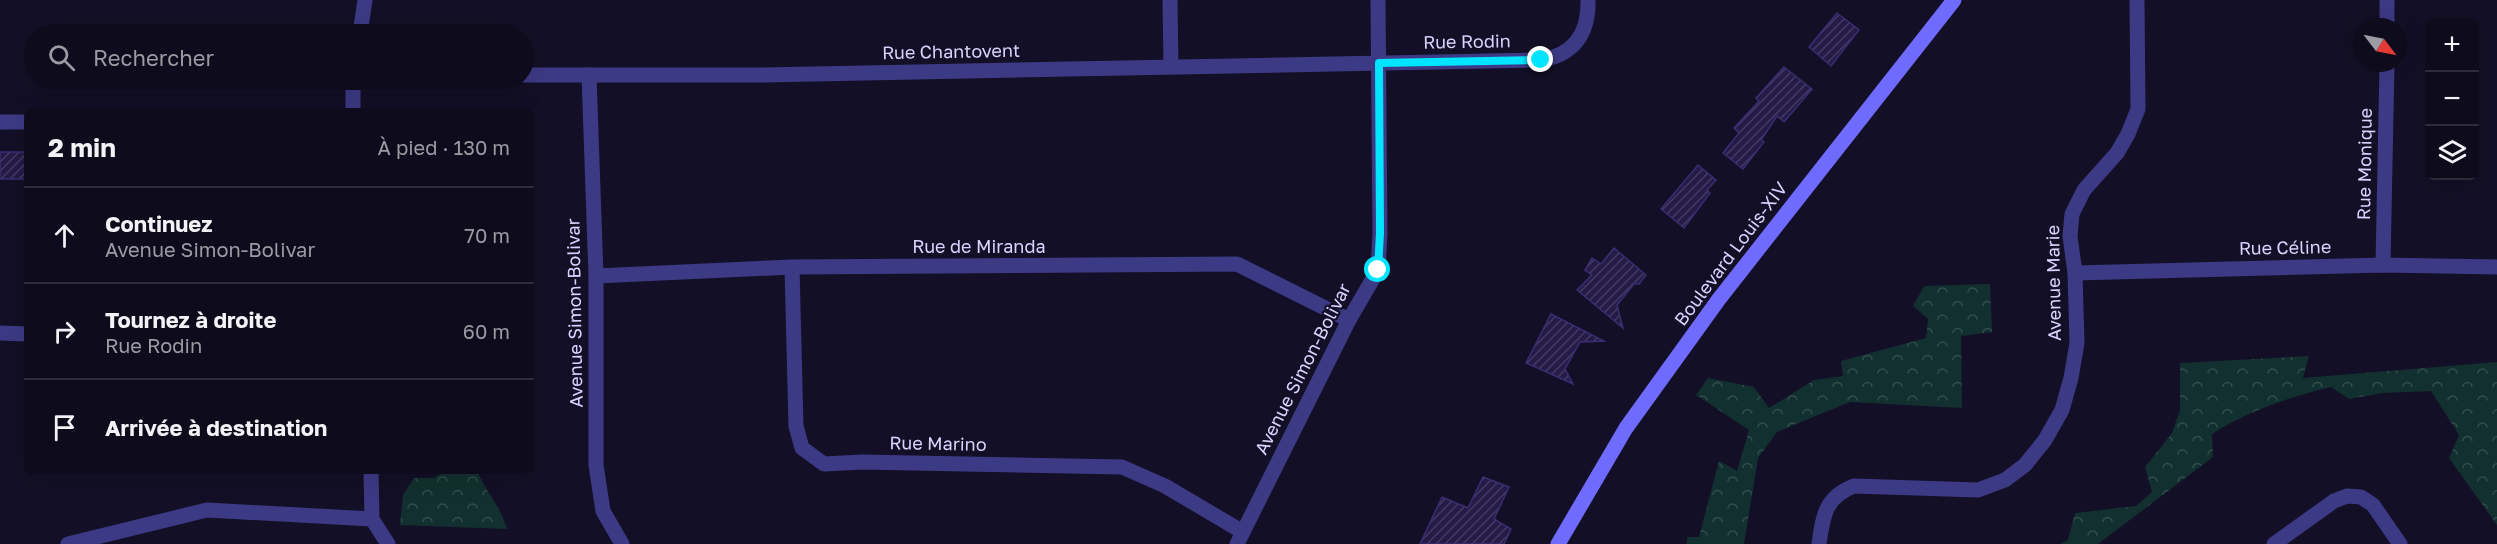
<!DOCTYPE html>
<html lang="fr">
<head>
<meta charset="utf-8">
<style>
  :root { --surface:#0e0b1c; --page:#1c1929; --text:#f1f3f6; --muted:#9b9ba3; --line:#2e2b3b }
  body { margin:0; font-family:"Golos Text",sans-serif; background:var(--page); color:var(--text) }
  .controls { position:absolute; right:18px; top:18px; display:grid; overflow:hidden; border-radius:9px; box-shadow:0 6px 24px #0002 }
  .controls button { width:54px; height:54px; display:grid; place-items:center; padding:0; border:0; border-bottom:2px solid var(--line); background:var(--surface); color:var(--text); font:30px sans-serif }
  .compass { position:absolute; left:2353px; top:18px; width:54px; height:54px; border-radius:50%; background:var(--surface); box-shadow:0 6px 24px #0002; rotate:122deg }
  .stop { position:absolute; width:18px; height:18px; margin:-14px; border:4px solid #00e5ff; border-radius:50%; background:#fff }
  .stop.end { background:#00e5ff; border-color:#fff; box-shadow:0 2px 6px #0008 }
  .list { margin:0; padding:0; list-style:none }
  h2 { display:flex; justify-content:space-between; align-items:center; height:78px; margin:0; padding:0 24px; font-size:26px }
  h2 small { font-size:20px; font-weight:400; color:var(--muted) }
  .list li { display:grid; grid-template-columns:39px 1fr auto; gap:18px; align-items:center; box-sizing:border-box; height:96px; padding:0 24px; border-top:2px solid var(--line) }
  .list b { display:block; font-size:22px; white-space:nowrap }
  .list p { margin:0; font-size:20px; white-space:nowrap; color:var(--muted) }
  .list em { font-size:20px; font-style:normal; color:var(--muted) }
  .icon { flex:none; width:33px; height:33px; fill:none; stroke:currentColor; stroke-width:2; stroke-linecap:round; stroke-linejoin:round }
  .map { position:relative; flex:none; width:2497px; height:544px; overflow:hidden }
  .search { position:absolute; background:var(--surface); box-shadow:0 6px 24px #0002; left:24px; top:24px; width:510px; height:66px; display:flex; align-items:center; gap:15px; box-sizing:border-box; padding:0 21px; border-radius:33px; color:var(--muted); font-size:22px }
  .panel { position:absolute; background:var(--surface); box-shadow:0 6px 24px #0002; left:24px; top:108px; width:510px; height:366px; border-radius:9px }
  .map>svg:first-child { display:block }
  .forest { fill:url(#forest-crowns) }
  .building { fill:url(#building-hatch); stroke:#3b2d73; stroke-width:1.5 }
  .lines { fill:none; stroke-linecap:round; stroke-linejoin:round }
  .lane { stroke:#3d3a85; stroke-width:8 }
  .street { stroke:#3d3a85; stroke-width:15 }
  .secondary { stroke:#6f6bff; stroke-width:15 }
  .route { stroke:#00e5ff; stroke-width:8 }
  .labels { text-anchor:middle; stroke-width:4.5; stroke-linejoin:round; paint-order:stroke }
  .street-label { font-size:18px; fill:#d9d4ff; stroke:#130f26 }
</style>
</head>
<body>
<div class="map">
<svg width="2497" height="544" viewBox="0 0 2497 544">
  <defs>
    <pattern id="forest-crowns" width="20" height="18" patternUnits="userSpaceOnUse" patternTransform="scale(1.5)"><rect width="20" height="18" fill="#12302f"/><path d="M2 6a3 3 0 1 1 6 0M12 15a3 3 0 1 1 6 0" fill="none" stroke="#344d4e"/></pattern>
    <pattern id="building-hatch" width="6" height="6" patternUnits="userSpaceOnUse" patternTransform="scale(1.5)"><rect width="6" height="6" fill="#241b47"/><path d="M-1 1l2-2M0 6l6-6M5 7l2-2" fill="none" stroke="#433b63"/></pattern>
  </defs>
  <rect width="100%" height="100%" fill="#130f26"/>
  <g class="forest">
    <polygon points="1990,284 1992,332 1961,336 1962,408 1850,402 1777,432 1758,458 1744,544 1687,544 1687,537 1699,537 1719,461 1737,471 1749,430 1696,395 1708,378 1754,387 1769,408 1814,380 1843,376 1841,361 1926,338 1928,319 1913,306 1924,286"/>
    <path d="M2309 356 2303 378 2497 362V525L2449 458 2459 435 2431 391 2383 393 2349 399 2331 387C2289 397 2249 411 2212 434L2213 457 2098 544H2060L2068 540 2075 513 2136 506 2152 492 2145 467 2172 433 2180 410V363Z"/>
    <path d="M446 471H477C486 492 501 507 507 529L400 525 403 495 414 478H433Z"/>
  </g>
  <g class="building">
    <polygon points="1837,13 1859,30 1831,66 1809,47"/>
    <polygon points="1784,67 1812,89 1784,122 1777,116 1761,140 1764,142 1743,169 1723,153 1739,133 1734,128 1759,101 1756,98"/>
    <rect x="0" y="152" width="27" height="27"/>
    <polygon points="1698,165 1716,180 1707,190 1710,193 1684,228 1661,209"/>
    <polygon points="1614,248 1646,275 1639,284 1634,284 1617,305 1623,328 1577,290 1592,275 1585,270 1592,258 1601,264"/>
    <polygon points="1551,314 1604,341 1580,342 1565,369 1573,384 1526,363"/>
    <polygon points="1483,477 1509,487 1494,519 1511,529 1504,544 1420,544 1442,497 1468,508"/>
  </g>
  <g class="lines">
    <polyline class="lane" points="240,83 315,82 327,80"/>
    <g class="street">
      <polyline points="1170,0 1171,67"/>
      <polyline points="2387,27 2387,0"/>
      <polyline points="360,34 365,0"/>
      <path d="M524 75H761L1541 60C1574 55 1589 33 1588 0"/>
      <polyline points="589,75 596,276 596,465 603,511 622,544"/>
      <polyline points="353,111 353,80"/>
      <polyline points="0,122 27,122"/>
      <polyline points="2383,265 2387,63"/>
      <polyline points="792,267 796,426 802,448 824,464 862,462 1122,467 1165,486 1243,532"/>
      <polyline points="2075,273 2383,265 2497,267"/>
      <polyline points="596,276 792,267 1237,264 1349,320"/>
      <polyline points="0,333 27,334"/>
      <polyline points="371,471 372,519 388,544"/>
      <polyline points="68,544 207,510 372,519"/>
      <polyline points="1237,544 1349,320 1378,270 1380,233 1378,0"/>
      <path d="M1819 544C1823 516 1825 497 1854 486L1978 490 2005 480 2025 465 2045 440 2062 410 2071 378 2077 343 2075 273 2070 236 2072 214 2084 190 2117 153 2128 134 2138 109 2137 0"/>
      <polyline points="2274,544 2334,501 2347,496 2361,497 2373,505 2400,544"/>
    </g>
    <polyline class="secondary" points="1558,544 1626,428 1719,299 1954,0"/>
  </g>
  <g class="lines">
    <polyline class="route" points="1378,270 1380,233 1379,63 1541,60"/>
  </g>
  <g class="labels">
    <g class="street-label">
      <text transform="translate(1467 42) rotate(-1)" y="6">Rue Rodin</text>
      <text transform="translate(951 52) rotate(-1)" y="6">Rue Chantovent</text>
      <text transform="translate(2365 164) rotate(-89)" y="6">Rue Monique</text>
      <text x="979" y="253">Rue de Miranda</text>
      <text transform="translate(2285 248) rotate(-1)" y="6">Rue Céline</text>
      <text transform="translate(1731 254) rotate(-53)" y="6">Boulevard Louis-XIV</text>
      <text transform="translate(2054 283) rotate(-91)" y="6">Avenue Marie</text>
      <text transform="translate(575 313) rotate(-91)" y="6">Avenue Simon-Bolivar</text>
      <text transform="translate(1303 369) rotate(-63)" y="6">Avenue Simon-Bolivar</text>
      <text transform="translate(938 444) rotate(1)" y="6">Rue Marino</text>
    </g>
  </g>
</svg>
<div class="controls">
<button>+</button>
<button>−</button>
<button><svg class="icon" aria-label="layers" viewBox="0 0 24 24"><path d="M12 4l9 5-9 5-9-5zM3 14l9 5 9-5"/></svg></button>
</div>
<svg class="compass" viewBox="-18 -18 36 36"><path d="M0-13l5 13h-10z" fill="#e53935"/><path d="M0 13l5-13h-10z" fill="#9b9ba3"/></svg>
<div class="stop" style="left:1378px;top:270px"></div>
<div class="stop end" style="left:1541px;top:60px"></div>
<div class="search"><svg class="icon" aria-label="search" viewBox="0 0 24 24"><circle cx="10" cy="10" r="6"/><path d="M15 15l6 6"/></svg>Rechercher</div>
<section class="panel">
<h2>2 min<small>À pied · 130 m</small></h2>
<ul class="list">
<li><svg class="icon" aria-label="ahead" viewBox="0 0 24 24"><path d="M12 20V5M6 11l6-6 6 6"/></svg><div><b>Continuez</b><p>Avenue Simon-Bolivar</p></div><em>70 m</em></li>
<li><svg class="icon" aria-label="right" viewBox="0 0 24 24"><path d="M7 20v-9h11M14 6l5 5-5 5"/></svg><div><b>Tournez à droite</b><p>Rue Rodin</p></div><em>60 m</em></li>
<li><svg class="icon" aria-label="arrive" viewBox="0 0 24 24"><path d="M6 21V4h12l-3 4 3 4H6"/></svg><div><b>Arrivée à destination</b></div></li>
</ul>
</section>
</div>
</body>
</html>
